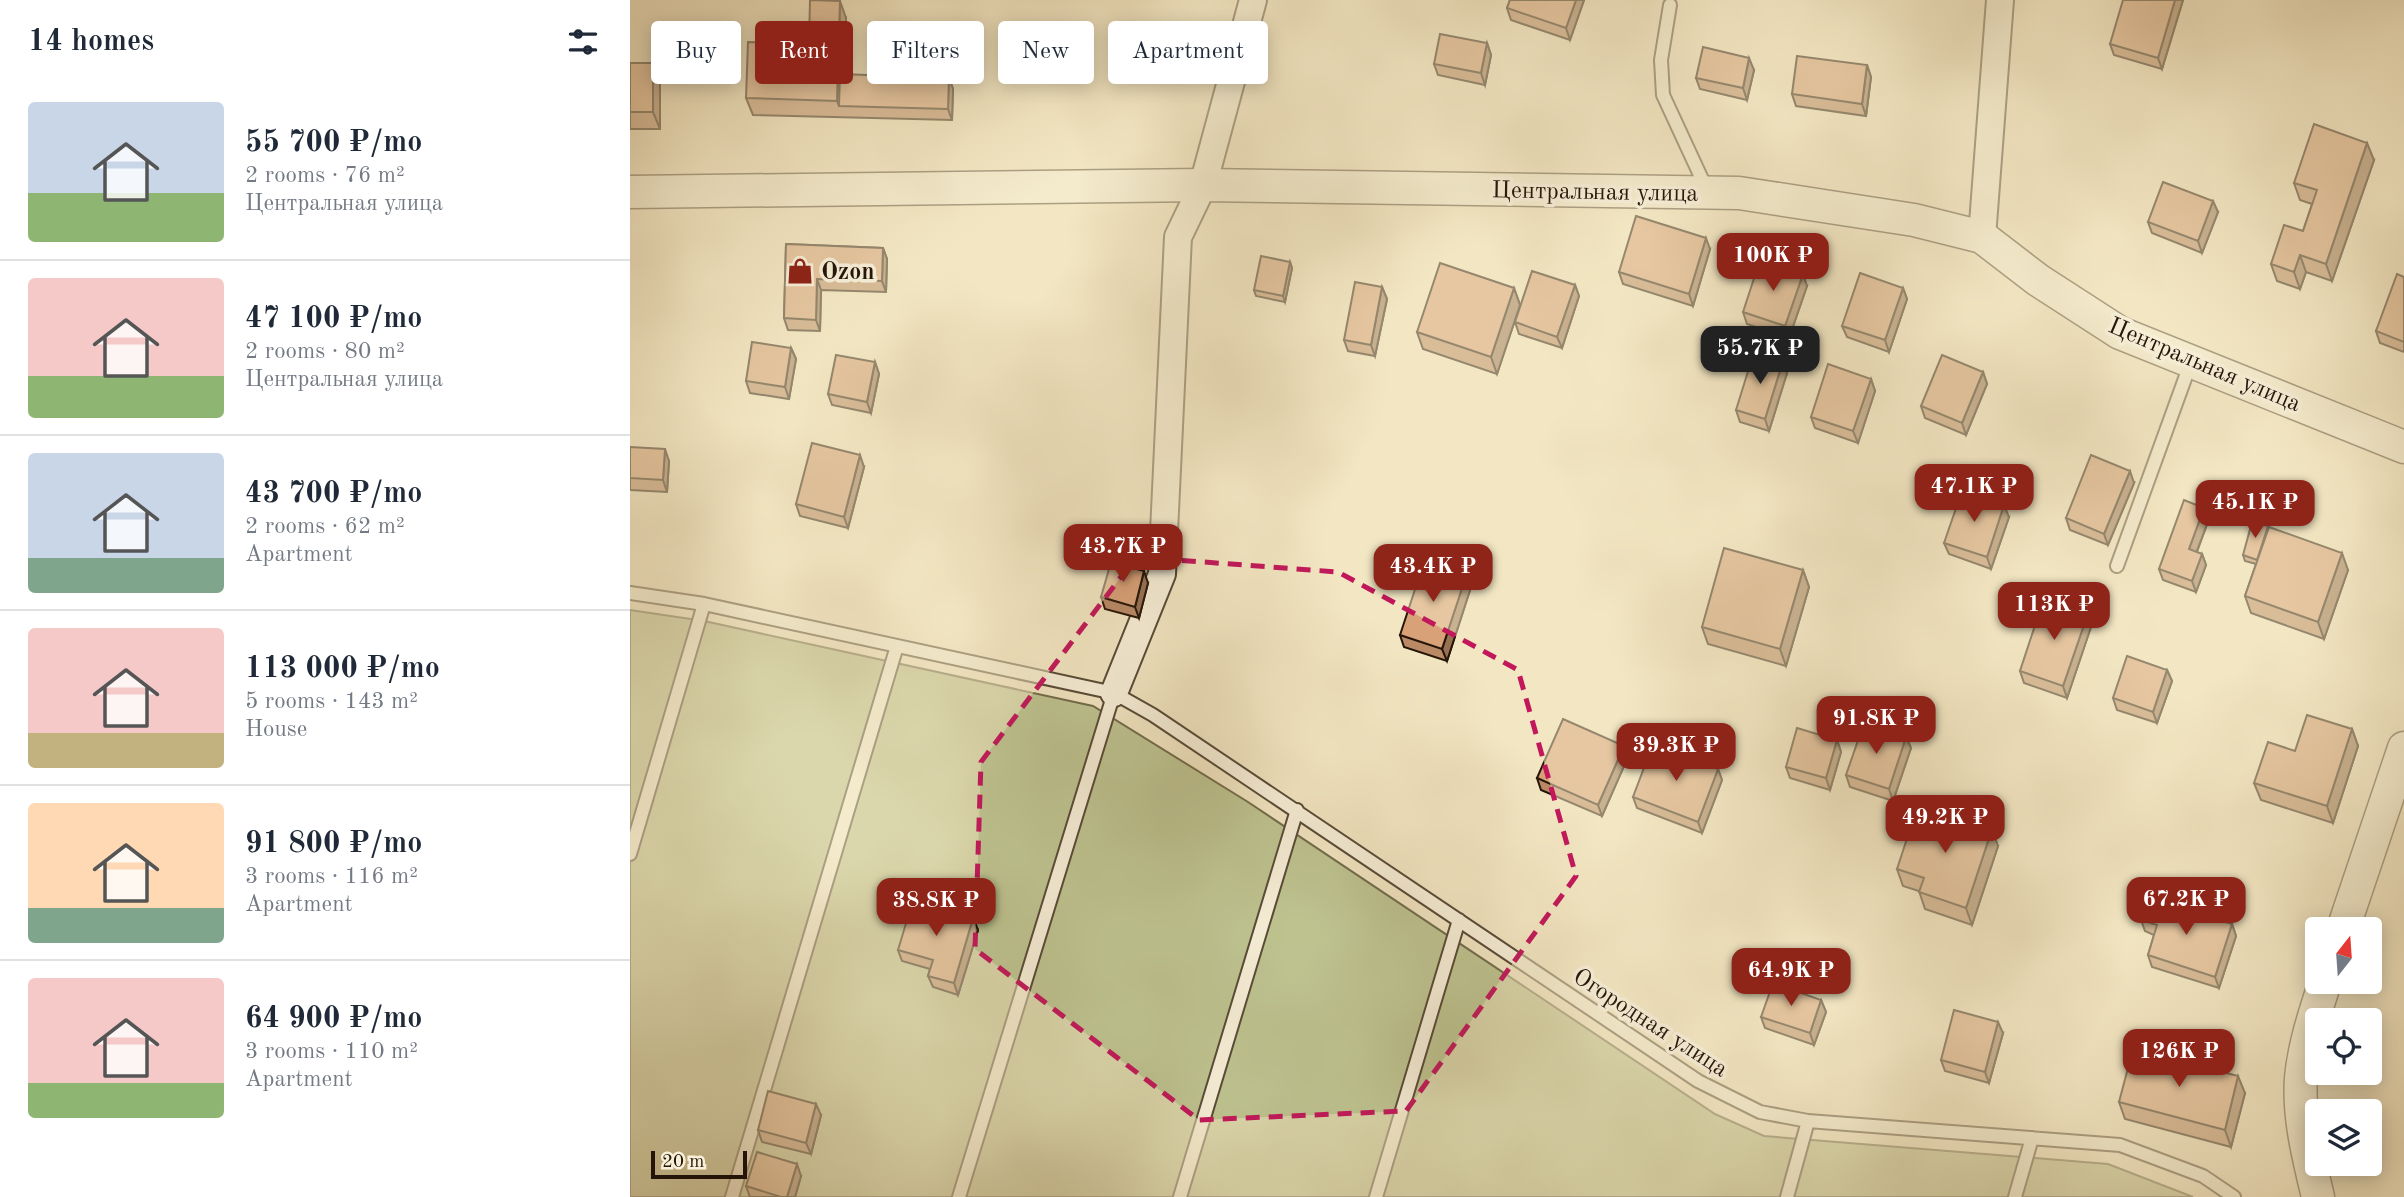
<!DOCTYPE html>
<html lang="en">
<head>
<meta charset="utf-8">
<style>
	body { margin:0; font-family:"Old Standard TT",serif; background:#f6f6f7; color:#1f2937; height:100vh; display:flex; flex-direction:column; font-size:26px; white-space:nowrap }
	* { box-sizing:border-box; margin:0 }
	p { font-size:23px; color:#747a83 }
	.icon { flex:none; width:38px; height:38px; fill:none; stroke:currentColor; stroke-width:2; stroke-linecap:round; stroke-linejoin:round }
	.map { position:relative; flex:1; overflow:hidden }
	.sheet { display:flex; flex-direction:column; background:#fff; width:630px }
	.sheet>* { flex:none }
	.top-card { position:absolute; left:21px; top:21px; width:665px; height:63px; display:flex; gap:14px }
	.needle { width:46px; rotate:17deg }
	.fabs { position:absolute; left:1675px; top:917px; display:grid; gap:14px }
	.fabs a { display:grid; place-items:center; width:77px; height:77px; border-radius:7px; background:#fff; box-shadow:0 4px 18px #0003; font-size:35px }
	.scale { position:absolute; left:21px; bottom:18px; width:96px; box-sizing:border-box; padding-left:7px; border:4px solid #251508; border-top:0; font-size:19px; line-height:24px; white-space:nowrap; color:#251508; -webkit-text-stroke:5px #f7efd8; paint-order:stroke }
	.price { position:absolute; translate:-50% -60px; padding:0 16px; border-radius:14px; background:#8f2418; color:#fff; font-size:23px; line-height:46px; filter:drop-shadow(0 2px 4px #0008) }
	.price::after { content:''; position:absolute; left:50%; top:42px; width:21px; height:16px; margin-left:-10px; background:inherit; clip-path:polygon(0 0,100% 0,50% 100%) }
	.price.on { background:#222; color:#fff }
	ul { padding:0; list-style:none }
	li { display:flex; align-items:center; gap:21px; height:175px; padding:0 28px }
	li+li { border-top:2px solid #e0e1e3 }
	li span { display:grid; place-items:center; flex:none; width:196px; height:140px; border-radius:7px; color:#555 }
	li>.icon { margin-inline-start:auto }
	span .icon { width:84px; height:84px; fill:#fffc; stroke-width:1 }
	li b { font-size:30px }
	h2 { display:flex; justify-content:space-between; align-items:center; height:84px; padding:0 28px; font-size:30px }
	.pill { padding:0 24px; border-radius:7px; background:#fff; box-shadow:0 4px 18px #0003; font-size:24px; line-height:63px }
	.pill.on { background:#8f2418; color:#fff }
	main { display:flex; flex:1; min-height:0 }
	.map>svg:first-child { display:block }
</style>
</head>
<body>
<main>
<section class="sheet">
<h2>14 homes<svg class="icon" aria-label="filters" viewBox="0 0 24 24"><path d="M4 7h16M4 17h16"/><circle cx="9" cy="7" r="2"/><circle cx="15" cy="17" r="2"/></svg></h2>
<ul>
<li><span style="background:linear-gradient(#c9d6e8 65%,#8fb573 0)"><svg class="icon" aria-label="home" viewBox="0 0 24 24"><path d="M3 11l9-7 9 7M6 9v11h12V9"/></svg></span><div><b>55 700 ₽/mo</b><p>2 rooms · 76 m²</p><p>Центральная улица</p></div></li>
<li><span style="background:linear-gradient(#f6c9c9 70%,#8fb573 0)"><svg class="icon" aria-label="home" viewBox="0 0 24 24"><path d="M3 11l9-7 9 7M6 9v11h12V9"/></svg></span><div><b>47 100 ₽/mo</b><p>2 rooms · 80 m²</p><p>Центральная улица</p></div></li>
<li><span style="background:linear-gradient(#c9d6e8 75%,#7fa58c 0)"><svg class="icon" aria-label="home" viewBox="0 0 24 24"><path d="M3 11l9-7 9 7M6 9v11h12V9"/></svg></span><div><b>43 700 ₽/mo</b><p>2 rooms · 62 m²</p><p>Apartment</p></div></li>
<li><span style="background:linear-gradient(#f6c9c9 75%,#c2b280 0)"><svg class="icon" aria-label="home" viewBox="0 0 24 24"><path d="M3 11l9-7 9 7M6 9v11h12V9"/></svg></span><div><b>113 000 ₽/mo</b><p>5 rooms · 143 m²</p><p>House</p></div></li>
<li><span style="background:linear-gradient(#ffd9b3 75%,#7fa58c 0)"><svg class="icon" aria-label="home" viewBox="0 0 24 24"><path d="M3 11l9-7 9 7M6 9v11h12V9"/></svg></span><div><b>91 800 ₽/mo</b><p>3 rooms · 116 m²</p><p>Apartment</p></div></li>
<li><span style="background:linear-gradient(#f6c9c9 75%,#8fb573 0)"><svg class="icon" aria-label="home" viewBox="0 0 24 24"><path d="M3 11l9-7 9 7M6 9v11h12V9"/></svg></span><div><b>64 900 ₽/mo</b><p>3 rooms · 110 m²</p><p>Apartment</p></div></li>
</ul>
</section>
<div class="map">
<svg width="1774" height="1197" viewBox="0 0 1774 1197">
	<rect width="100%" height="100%" fill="#f3e7c3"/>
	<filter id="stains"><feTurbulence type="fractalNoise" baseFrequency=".00286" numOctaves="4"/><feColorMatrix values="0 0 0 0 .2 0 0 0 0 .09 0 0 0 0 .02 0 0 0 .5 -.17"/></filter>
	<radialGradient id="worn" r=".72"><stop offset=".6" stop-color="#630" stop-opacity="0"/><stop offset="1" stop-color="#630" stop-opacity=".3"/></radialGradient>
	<path fill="#bec491" stroke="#726c4c" stroke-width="2" d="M0 610 74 621 463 706 618 802 1085 1114 1134 1136 1478 1164 1563 1197H0Z"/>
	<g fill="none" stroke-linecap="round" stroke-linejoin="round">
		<g stroke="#584a37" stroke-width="16">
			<path id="service" d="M1040 5 1031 60 1033 95 1077 190
				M1487 566 1561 362
				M0 593 74 604 484 693 523 715 1068 1081 1130 1112 1178 1121 1490 1145 1573 1176 1604 1197
				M0 854 74 604
				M102 1197 267 646
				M329 1197 484 693
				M550 1197 667 810
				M746 1197 829 920
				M1157 1197 1178 1121
				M1385 1197 1402 1138"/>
		</g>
		<g stroke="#584a37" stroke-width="30">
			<path id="minor" d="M1352 237 1370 0
				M484 693 532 574 548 237 573 185 623 0"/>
		</g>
		<g stroke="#584a37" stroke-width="35">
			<path id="tertiary" d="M0 192 573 185 1109 193 1284 220 1352 237 1408 280 1490 333 1774 447
				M1713 929 1774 748
				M1688 1197C1679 1159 1668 1117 1671 1078 1674 1045 1685 1013 1695 982"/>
		</g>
		<use href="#service" stroke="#f7efd8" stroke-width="12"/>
		<use href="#minor" stroke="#f7efd8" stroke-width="26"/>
		<use href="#tertiary" stroke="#f7efd8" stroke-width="32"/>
	</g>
	<path fill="#ba8a67" stroke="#251508" stroke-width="2" d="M880 0H954L940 40 881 20 877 8Z
		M1553 0 1532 69 1484 55 1480 44Z
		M216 18 214 75 319 78 323 89 322 120 123 115 116 98 179 44Z
		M857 43 861 55 855 85 808 75 804 64Z
		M0 63 30 80V129H0Z
		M1237 65 1241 77 1236 116 1166 106 1162 94Z
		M1124 70 1117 100 1070 89 1066 78Z
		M1744 160 1702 281 1676 272 1670 289 1647 281 1641 264 1673 231 1682 204 1670 200 1664 183Z
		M1588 212 1572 253 1522 233 1518 222Z
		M156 244 253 248 257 259 256 292 191 290 190 331 158 330 154 318Z
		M1080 249 1063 306 993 284 989 272Z
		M660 262 662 268 655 302 626 296 624 290Z
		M1774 277V352L1750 343 1746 331Z
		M945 285 949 296 932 348 889 334 885 322Z
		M1177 286 1159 338 1117 324 1113 312Z
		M752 287 757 299 745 356 718 351 714 340Z
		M884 288 890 305 867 374 793 349 787 332Z
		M1273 288 1277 299 1259 352 1217 337 1212 326Z
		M161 348 166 359 159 399 120 393 116 381Z
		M1153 361 1157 373 1139 431 1110 422 1106 410Z
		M245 362 249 374 241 413 202 405 198 394Z
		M1353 372 1357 384 1336 435 1295 418 1291 406Z
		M1241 379 1245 391 1228 443 1185 428 1181 417Z
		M0 447 39 461 37 492 0 490Z
		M234 467 218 528 170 516 166 504Z
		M1504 483 1478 545 1440 530 1436 518Z
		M1379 517 1361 569 1319 554 1314 543Z
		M1579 519 1567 552 1572 554 1576 565 1566 592 1533 580 1529 569Z
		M1638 526 1639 528 1718 570 1694 639 1621 613 1615 596 1626 564 1615 561 1613 555Z
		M1173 570 1179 587 1156 666 1078 644 1072 627Z
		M837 573 842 584 817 661 774 647 770 635Z
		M518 583 509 618 475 609 471 597Z
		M1462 624 1437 698 1394 683 1390 671Z
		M1537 670 1542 681 1527 723 1487 710 1483 698Z
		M1722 729 1728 746 1703 823 1631 800 1624 783 1665 751Z
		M1276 737 1281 748 1263 801 1220 787 1216 775Z
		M1207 740 1211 752 1200 790 1160 778 1156 767Z
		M994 746 998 757 972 816 911 790 907 778Z
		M1088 769 1092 780 1072 833 1007 808 1003 797Z
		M1368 846 1342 925 1295 909 1289 891 1273 886 1267 869Z
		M343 918 348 930 328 995 303 987 298 976 300 969 272 961 268 950Z
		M1511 920 1602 924 1606 936 1589 988 1522 967 1518 955 1524 935 1515 931Z
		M1191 1000 1196 1012 1184 1045 1135 1028 1131 1017Z
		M1373 1033 1359 1083 1315 1071 1311 1060Z
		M1615 1093 1601 1147 1495 1119 1489 1102Z
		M191 1115 181 1154 132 1142 128 1130Z
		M171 1176 165 1197H120L116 1186Z"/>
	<path fill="#977154" stroke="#251508" stroke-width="2" d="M946 0H954L940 40 936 28Z
		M1545 0H1553L1532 69 1528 58Z
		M210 1 216 18 214 106H209L207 101Z
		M857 43 861 55 855 85 851 73Z
		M1119 58 1124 70 1117 100 1113 88Z
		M23 63 30 80V129L23 112Z
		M1237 65 1241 77 1236 116 1232 104Z
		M319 78 323 89 322 120 318 109Z
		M1737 143 1744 160 1702 281 1696 264Z
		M1583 201 1588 212 1572 253 1568 241Z
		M1076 238 1080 249 1063 306 1059 294Z
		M253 248 257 259 256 292 252 281Z
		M1670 255 1676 272 1670 289 1664 272Z
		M660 262 662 268 655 302 653 296Z
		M1173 274 1177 286 1159 338 1155 326Z
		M187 279 191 290 190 331 186 320Z
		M945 285 949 296 932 348 927 337Z
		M752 287 757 299 745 356 741 345Z
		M884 288 890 305 867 374 861 357Z
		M1273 288 1277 299 1259 352 1255 340Z
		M161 348 166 359 159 399 155 387Z
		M1153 361 1157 373 1139 431 1135 419Z
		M245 362 249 374 241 413 237 402Z
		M1353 372 1357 384 1336 435 1332 423Z
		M1241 379 1245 391 1228 443 1223 431Z
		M35 449 39 461 37 492 33 480Z
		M230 455 234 467 218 528 214 517Z
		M1500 471 1504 483 1478 545 1474 534Z
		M1374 505 1379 517 1361 569 1357 557Z
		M1574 508 1579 519 1563 561 1559 549Z
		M1712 553 1718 570 1694 639 1688 622Z
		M1572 554 1576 565 1566 592 1562 581Z
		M1173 570 1179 587 1156 666 1150 649Z
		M514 571 518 583 509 618 505 607Z
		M837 573 842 584 817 661 812 649Z
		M1458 613 1462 624 1437 698 1433 686Z
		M1537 670 1542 681 1527 723 1523 712Z
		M1722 729 1728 746 1703 823 1697 806Z
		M1276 737 1281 748 1263 801 1259 789Z
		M1207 740 1211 752 1200 790 1196 778Z
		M994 746 998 757 972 816 968 805Z
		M1088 769 1092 780 1072 833 1068 822Z
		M1362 829 1368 846 1342 925 1336 908Z
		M343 918 348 930 328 995 324 983Z
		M1602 924 1606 936 1589 988 1585 977Z
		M1191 1000 1196 1012 1184 1045 1180 1033Z
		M1368 1022 1373 1033 1359 1083 1355 1072Z
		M1608 1076 1615 1093 1601 1147 1595 1130Z
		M186 1104 191 1115 181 1154 176 1143Z
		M167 1164 171 1176 165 1197H157Z"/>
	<path fill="#d8a178" stroke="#251508" stroke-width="2" d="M180 0 210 1 207 101 116 98 118 42 179 44Z
		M880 0H946L936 28 877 8Z
		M1493 0H1545L1528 58 1480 44Z
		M810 34 857 43 851 73 804 64Z
		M1073 47 1119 58 1113 88 1066 78Z
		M1167 56 1237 65 1232 104 1162 94Z
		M0 63H23V112H0Z
		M210 74 319 78 318 109 209 106Z
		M1684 124 1737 143 1696 264 1670 255 1664 272 1641 264 1654 225 1673 231 1687 190 1664 183Z
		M1533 182 1583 201 1568 241 1518 222Z
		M1006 216 1076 238 1059 294 989 272Z
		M156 244 253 248 252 281 187 279 186 320 154 318Z
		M631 256 660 262 653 296 624 290Z
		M1130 260 1173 274 1155 326 1113 312Z
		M810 263 884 288 861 357 787 332Z
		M902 271 945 285 927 337 885 322Z
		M1230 273 1273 288 1255 340 1212 326Z
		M1767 274 1774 277V342L1746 331Z
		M725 282 752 287 741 345 714 340Z
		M122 342 161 348 155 387 116 381Z
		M1124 352 1153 361 1135 419 1106 410Z
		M206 355 245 362 237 402 198 394Z
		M1312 355 1353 372 1332 423 1291 406Z
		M1198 364 1241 379 1223 431 1181 417Z
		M182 443 230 455 214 517 166 504Z
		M0 447 35 449 33 480 0 478Z
		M1461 455 1500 471 1474 534 1436 518Z
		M1332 491 1374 505 1357 557 1314 543Z
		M1554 500 1574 508 1559 549 1572 554 1562 581 1529 569Z
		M1622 522 1638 526 1627 560 1613 555Z
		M1639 527 1712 553 1688 622 1615 596Z
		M1094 548 1173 570 1150 649 1072 627Z
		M795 559 837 573 812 649 770 635Z
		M481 562 514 571 505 607 471 597Z
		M1414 598 1458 613 1433 686 1390 671Z
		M1497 656 1537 670 1523 712 1483 698Z
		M1677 715 1722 729 1697 806 1624 783 1638 742 1665 751Z
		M933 719 994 746 968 805 907 778Z
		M1234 723 1276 737 1259 789 1216 775Z
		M1167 728 1207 740 1196 778 1156 767Z
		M1023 744 1088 769 1068 822 1003 797Z
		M1288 805 1362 829 1336 908 1289 892 1294 878 1267 869Z
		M1519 897 1602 924 1585 977 1518 955 1527 925 1511 920Z
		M283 900 343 918 324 983 298 976 303 960 268 950Z
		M1143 983 1191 1000 1180 1033 1131 1017Z
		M1324 1010 1368 1022 1355 1072 1311 1060Z
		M1503 1049 1608 1076 1595 1130 1489 1102Z
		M138 1091 186 1104 176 1143 128 1130Z
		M127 1152 167 1164 157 1197H151L116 1186Z"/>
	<path d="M0 0H1774V1197H0ZM506 557 708 572 888 670 946 876 776 1111 569 1120 345 949 351 762Z" fill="#f3e7c3" fill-opacity=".55" fill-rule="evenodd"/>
	<path fill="none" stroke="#c2185b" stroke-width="5" stroke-dasharray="14 9" stroke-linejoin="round" d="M506 557 708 572 888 670 946 876 776 1111 569 1120 345 949 351 762Z"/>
	<defs>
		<g id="shop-bare" transform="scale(2.1)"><path d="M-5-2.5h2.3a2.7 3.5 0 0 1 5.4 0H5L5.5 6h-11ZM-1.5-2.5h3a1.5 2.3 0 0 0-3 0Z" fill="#8f2418" stroke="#f7efd8" stroke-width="2.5" paint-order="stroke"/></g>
	</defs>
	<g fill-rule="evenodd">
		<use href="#shop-bare" x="170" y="271"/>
	</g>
	<g text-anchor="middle" stroke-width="7" stroke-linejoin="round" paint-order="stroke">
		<g font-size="24" fill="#251508" stroke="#f7efd8">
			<text transform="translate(965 191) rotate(1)" y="8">Центральная улица</text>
			<text transform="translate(1575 364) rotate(23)" y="8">Центральная улица</text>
			<text transform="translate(1021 1022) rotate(33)" y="8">Огородная улица</text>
		</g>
		<g font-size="24" font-weight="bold" fill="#251508" stroke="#f7efd8" text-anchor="start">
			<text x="191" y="279">Ozon</text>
		</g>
	</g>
	<rect width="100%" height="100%" filter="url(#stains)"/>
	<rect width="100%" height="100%" fill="url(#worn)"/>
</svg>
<div class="fabs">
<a><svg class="needle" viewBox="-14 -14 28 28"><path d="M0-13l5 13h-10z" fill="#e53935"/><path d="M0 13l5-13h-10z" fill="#747a83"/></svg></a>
<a><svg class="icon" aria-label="locate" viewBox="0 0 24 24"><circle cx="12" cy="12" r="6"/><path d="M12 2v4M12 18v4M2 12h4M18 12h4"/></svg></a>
<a><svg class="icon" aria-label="layers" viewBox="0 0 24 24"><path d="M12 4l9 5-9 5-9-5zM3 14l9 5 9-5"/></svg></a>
</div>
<div class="scale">20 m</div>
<b class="price" style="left:1143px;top:293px">100K ₽</b>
<b class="price on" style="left:1130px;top:386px">55.7K ₽</b>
<b class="price" style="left:1344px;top:524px">47.1K ₽</b>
<b class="price" style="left:1625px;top:540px">45.1K ₽</b>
<b class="price" style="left:493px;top:584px">43.7K ₽</b>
<b class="price" style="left:803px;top:604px">43.4K ₽</b>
<b class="price" style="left:1424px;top:642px">113K ₽</b>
<b class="price" style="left:1246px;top:756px">91.8K ₽</b>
<b class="price" style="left:1046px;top:783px">39.3K ₽</b>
<b class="price" style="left:1315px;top:855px">49.2K ₽</b>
<b class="price" style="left:1556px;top:937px">67.2K ₽</b>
<b class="price" style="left:306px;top:938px">38.8K ₽</b>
<b class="price" style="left:1161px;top:1008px">64.9K ₽</b>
<b class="price" style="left:1549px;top:1089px">126K ₽</b>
<div class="top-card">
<a class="pill">Buy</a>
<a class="pill on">Rent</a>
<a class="pill">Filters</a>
<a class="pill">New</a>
<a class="pill">Apartment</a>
</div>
</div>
</main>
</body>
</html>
